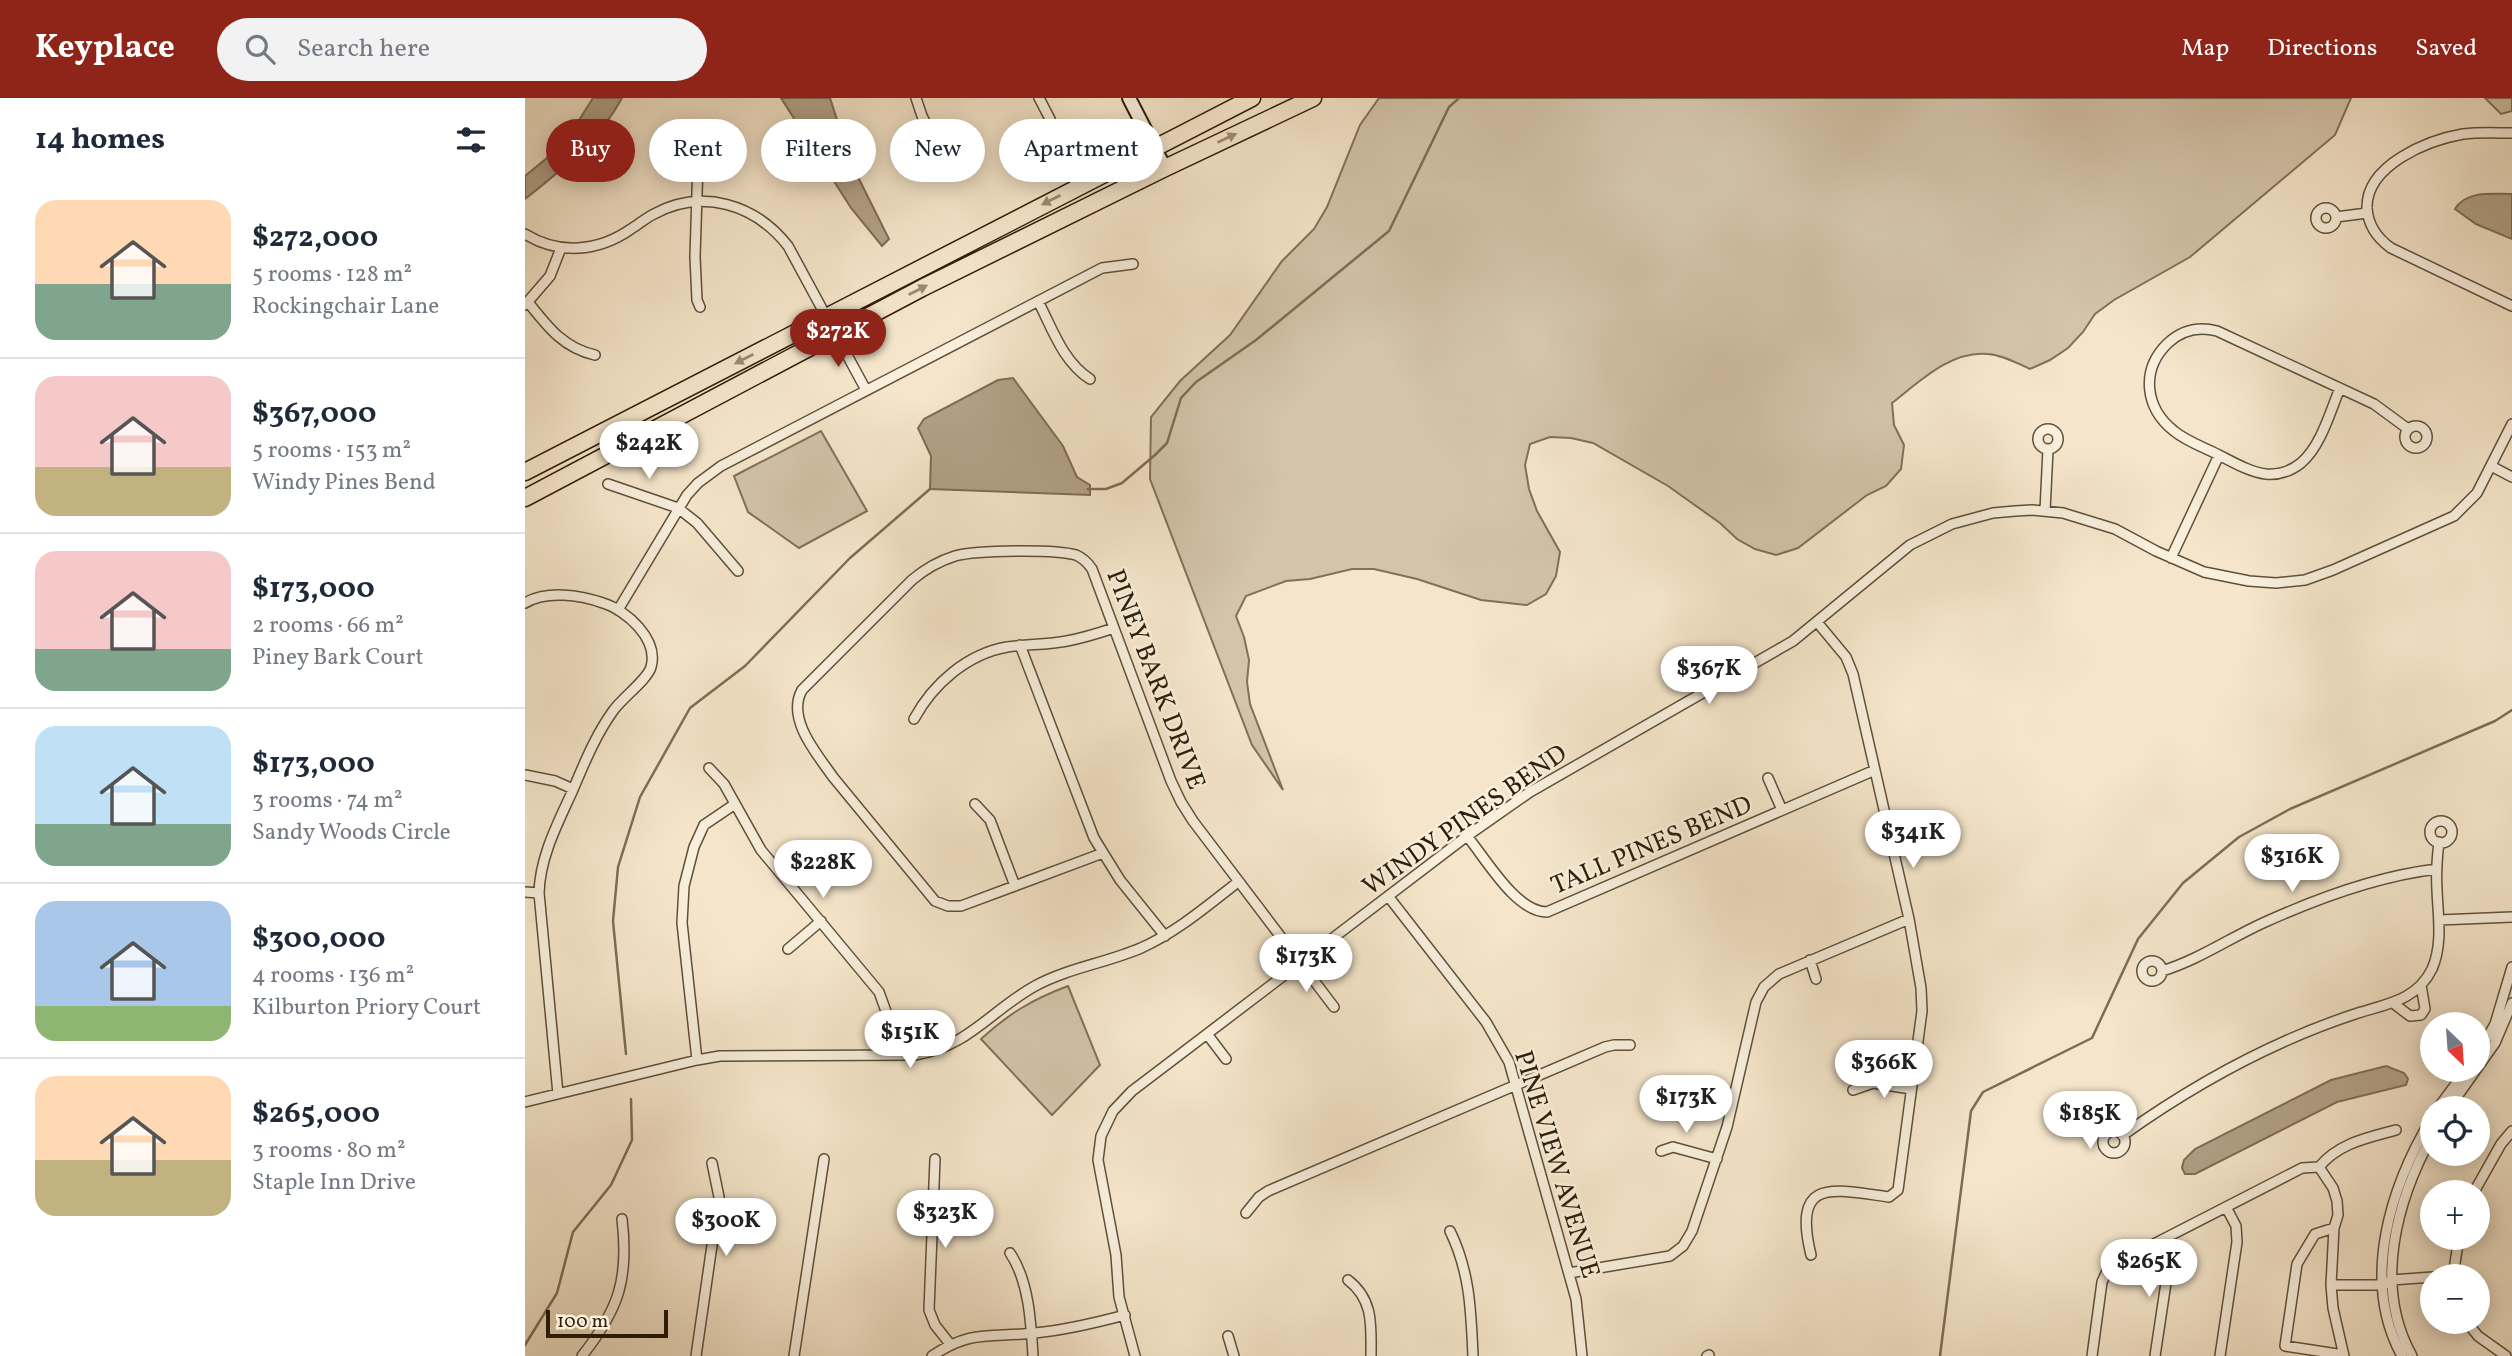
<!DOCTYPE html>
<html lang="en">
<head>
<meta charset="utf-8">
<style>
	body { margin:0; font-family:Vollkorn,serif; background:#f2f2f3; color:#1f2937; height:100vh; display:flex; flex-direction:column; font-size:26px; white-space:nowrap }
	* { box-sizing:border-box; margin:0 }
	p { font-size:23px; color:#747a83 }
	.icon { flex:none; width:38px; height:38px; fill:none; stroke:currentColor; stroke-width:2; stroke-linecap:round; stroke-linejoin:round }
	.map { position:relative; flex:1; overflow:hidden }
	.drawer { display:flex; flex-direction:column; background:#fff; width:525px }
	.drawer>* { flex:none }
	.guide { position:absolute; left:21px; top:21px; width:665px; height:63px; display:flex; gap:14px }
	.needle { width:46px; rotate:155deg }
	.fabs { position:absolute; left:1895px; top:914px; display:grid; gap:14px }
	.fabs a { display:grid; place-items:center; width:70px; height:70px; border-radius:50%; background:#fff; box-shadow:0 4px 18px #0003; font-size:35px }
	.scale { position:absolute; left:21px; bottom:18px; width:122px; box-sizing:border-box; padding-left:7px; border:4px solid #2f1e07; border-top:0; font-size:19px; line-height:24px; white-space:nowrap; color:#2f1e07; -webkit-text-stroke:5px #f8efdd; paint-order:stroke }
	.price { position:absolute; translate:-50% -60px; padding:0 16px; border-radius:24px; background:#fff; color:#222; font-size:23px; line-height:46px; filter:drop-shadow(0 2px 4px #0008) }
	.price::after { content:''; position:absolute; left:50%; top:42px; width:21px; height:16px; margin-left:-10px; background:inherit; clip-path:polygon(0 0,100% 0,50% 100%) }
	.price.current { background:#8f2418; color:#fff }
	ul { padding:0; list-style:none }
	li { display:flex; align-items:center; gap:21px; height:175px; padding:0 35px }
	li+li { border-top:2px solid #e0e1e3 }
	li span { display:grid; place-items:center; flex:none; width:196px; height:140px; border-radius:21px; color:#555 }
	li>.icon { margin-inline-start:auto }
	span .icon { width:84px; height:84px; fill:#fffc; stroke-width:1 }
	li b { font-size:30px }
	h2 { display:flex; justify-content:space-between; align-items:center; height:84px; padding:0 35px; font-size:30px }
	.pill { padding:0 24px; border-radius:32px; background:#fff; box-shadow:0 4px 18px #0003; font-size:24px; line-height:63px }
	.pill.current { background:#8f2418; color:#fff }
	header { display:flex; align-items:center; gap:42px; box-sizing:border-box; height:98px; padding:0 35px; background:#8f2418; color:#fff }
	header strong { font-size:33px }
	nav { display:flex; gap:38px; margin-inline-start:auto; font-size:24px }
	.search { width:490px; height:63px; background:#f2f2f3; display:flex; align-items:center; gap:18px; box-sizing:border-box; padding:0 24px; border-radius:38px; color:#747a83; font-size:26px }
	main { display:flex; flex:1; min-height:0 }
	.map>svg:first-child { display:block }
</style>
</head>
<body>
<header>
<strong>Keyplace</strong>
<div class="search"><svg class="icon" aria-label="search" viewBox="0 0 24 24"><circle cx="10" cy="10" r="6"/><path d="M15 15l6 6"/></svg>Search here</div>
<nav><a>Map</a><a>Directions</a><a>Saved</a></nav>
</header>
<main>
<section class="drawer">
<h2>14 homes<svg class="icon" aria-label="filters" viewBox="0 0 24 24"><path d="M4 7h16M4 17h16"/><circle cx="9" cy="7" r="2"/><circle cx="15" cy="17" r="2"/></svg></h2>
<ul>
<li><span style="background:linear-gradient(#ffd9b3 60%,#7fa58c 0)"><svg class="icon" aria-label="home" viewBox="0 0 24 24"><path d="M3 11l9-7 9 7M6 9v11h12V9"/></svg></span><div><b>$272,000</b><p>5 rooms · 128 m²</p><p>Rockingchair Lane</p></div></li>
<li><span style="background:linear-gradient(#f6c9c9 65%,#c2b280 0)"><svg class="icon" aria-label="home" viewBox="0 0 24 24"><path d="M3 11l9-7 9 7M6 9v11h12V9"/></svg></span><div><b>$367,000</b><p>5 rooms · 153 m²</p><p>Windy Pines Bend</p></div></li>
<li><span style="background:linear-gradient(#f6c9c9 70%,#7fa58c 0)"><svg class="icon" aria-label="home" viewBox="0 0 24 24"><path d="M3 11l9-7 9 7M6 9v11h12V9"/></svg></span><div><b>$173,000</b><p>2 rooms · 66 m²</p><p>Piney Bark Court</p></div></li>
<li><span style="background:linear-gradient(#bfe0f5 70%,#7fa58c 0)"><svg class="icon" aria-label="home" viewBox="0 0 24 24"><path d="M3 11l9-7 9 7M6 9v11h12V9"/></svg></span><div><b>$173,000</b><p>3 rooms · 74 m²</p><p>Sandy Woods Circle</p></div></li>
<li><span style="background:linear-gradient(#a9c7e8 75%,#8fb573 0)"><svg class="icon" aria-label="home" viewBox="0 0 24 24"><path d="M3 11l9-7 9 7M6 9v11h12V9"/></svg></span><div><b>$300,000</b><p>4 rooms · 136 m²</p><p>Kilburton Priory Court</p></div></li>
<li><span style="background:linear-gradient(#ffd9b3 60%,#c2b280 0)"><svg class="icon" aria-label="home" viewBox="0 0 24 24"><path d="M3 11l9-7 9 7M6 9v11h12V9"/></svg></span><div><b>$265,000</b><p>3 rooms · 80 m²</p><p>Staple Inn Drive</p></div></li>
</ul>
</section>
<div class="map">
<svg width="1987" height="1258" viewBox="0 0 1987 1258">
	<rect width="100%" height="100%" fill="#f5e6cb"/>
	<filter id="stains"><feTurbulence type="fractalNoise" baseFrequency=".00286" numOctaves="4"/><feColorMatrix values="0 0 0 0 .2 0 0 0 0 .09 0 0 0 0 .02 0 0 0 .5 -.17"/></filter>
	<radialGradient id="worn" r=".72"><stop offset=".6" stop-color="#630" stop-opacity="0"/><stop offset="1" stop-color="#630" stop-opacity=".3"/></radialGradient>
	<path fill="#d3c4aa" stroke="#817158" stroke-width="2" d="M854 0H1826L1810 37 1665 159 1589 202 1570 216 1558 234 1543 250 1525 262 1505 271C1492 265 1477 257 1463 256 1426 252 1394 284 1367 305L1369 327 1379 347 1376 371 1361 388 1342 397 1273 450 1251 457 1230 451 1212 441 1195 425 1143 388 1068 345 1046 340 1025 339 1005 346 1000 367 1004 391 1012 413 1035 454 1031 478 1021 496 1002 507 956 502 892 481 849 471H827L785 481 761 483 721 498 711 518 719 539 724 562 722 584 725 606 758 692 727 647 625 381 626 319 655 283 705 237 757 163 789 131 802 109 835 27Z
		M1960 0H1987V13L1976 16Z
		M296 333 342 413 274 450 223 414 209 378Z
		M543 888 575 967 527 1017 456 941C483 916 508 901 543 888Z"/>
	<path fill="#b2a288" stroke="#7e6d54" stroke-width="2" d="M68 0H97C75 41 37 72 0 101V78L39 46Z
		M256 0H305L326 65 364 141 357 148 326 110Z
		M1987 96V141L1951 126 1930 111C1941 92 1968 96 1987 96Z
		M488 280 538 348 552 379 565 387V397L405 391 406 358 393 330 399 321 473 282Z
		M1861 968 1879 975 1883 981 1881 987 1812 1004 1670 1076H1660L1657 1070 1659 1062 1670 1051 1806 982Z"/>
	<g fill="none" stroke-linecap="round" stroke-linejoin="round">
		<path stroke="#7e6d54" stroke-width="2.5" d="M563 391H581L597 385 630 357 642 345 656 300 671 284 731 242 864 133 924 9 934 0
			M101 956 88 823 93 769 115 699 165 610 220 568 325 460 405 391
			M0 1247 32 1195 48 1134 86 1087 107 1042 106 1001
			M1415 1258 1446 1013 1458 994 1567 940 1613 841 1658 785 1714 739 1765 711 1970 623 1987 612"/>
		<g stroke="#605038" stroke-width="12">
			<path id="street" d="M391 0 397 18 425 74
				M514 0 525 21
				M174 32 170 159 172 202 175 209
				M1987 35C1971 35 1954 34 1938 36 1903 42 1841 67 1842 110 1843 127 1852 140 1866 150L1987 208
				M1791 120a10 10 0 1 1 20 0a10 10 0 1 1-20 0Z
				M1811 119 1842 115
				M0 136C34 157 73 154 106 131 114 126 121 120 129 116 177 90 230 106 263 148L341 292
				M513 203C527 230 538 264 565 281
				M3 204C22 228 38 250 70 257
				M0 207 25 178 36 150
				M1815 290C1805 314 1796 348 1776 365 1766 373 1753 377 1741 376 1724 374 1706 363 1692 356 1678 349 1661 343 1649 333 1620 310 1615 272 1643 245 1657 232 1673 228 1692 233L1849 306 1883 331
				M1880 339a11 11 0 1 1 22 0a11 11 0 1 1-22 0Z
				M1513 341a10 10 0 1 1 20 0a10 10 0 1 1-20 0Z
				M1966 368 1987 379
				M83 386 153 410 172 425 213 473
				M1520 413 1523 351
				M1646 460 1694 357
				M0 505C22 492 55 497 78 505 101 512 134 541 126 569 123 581 97 600 88 613 70 638 59 666 47 694 32 727 15 759 14 795L33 996
				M93 512 162 397 173 385 196 368 577 170 608 166
				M495 547 569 740 595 782 640 838
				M389 621C408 586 442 556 482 549 502 546 522 547 542 543 558 540 574 535 589 530
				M184 670 199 686 236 752 354 894 362 916 364 957
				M0 677 30 683 48 691
				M1243 680 1257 712
				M450 706 465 722 490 788
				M1905 734a11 11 0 1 1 22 0a11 11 0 1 1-22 0Z
				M942 738C961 761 991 814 1022 814L1350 672
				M578 755 436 808H423L410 803 308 679C292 656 261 621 277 592L387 482C400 471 414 463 430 458 452 452 530 451 551 457 558 460 563 465 567 471L646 683 656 704 668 723 809 909
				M0 794 14 795
				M863 798 961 924 984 964 1051 1201 1057 1258
				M1914 822 1987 819
				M263 851 296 823
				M1285 862 1291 881
				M1617 873a10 10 0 1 1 20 0a10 10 0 1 1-20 0Z
				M1637 873C1673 862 1705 840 1738 825 1793 800 1852 778 1912 771
				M1868 905 1885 918 1896 917 1900 911 1896 887
				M682 936 701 961
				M1953 956 1970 926 1987 869
				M172 962 157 825 159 788 169 749 179 727 210 706
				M1328 992 1348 985 1386 991
				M0 1004 172 962 195 958 390 957C443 949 465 913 510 888 543 870 581 865 616 850 652 834 682 808 713 784
				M1913 1010 1942 971
				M1924 1010 1970 945 1987 905
				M1578 1044a11 11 0 1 1 22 0a11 11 0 1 1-22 0Z
				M1598 1037C1671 985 1747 943 1833 915 1862 906 1892 902 1907 871 1918 846 1913 818 1912 792 1911 776 1912 760 1914 744
				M1136 1053 1148 1049 1192 1061
				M410 1061 404 1212 410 1227 425 1246
				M1794 1069 1808 1090 1812 1103 1813 1117 1809 1130 1806 1187 1808 1210 1819 1258
				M1794 1069C1814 1045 1842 1040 1871 1032
				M1949 1094 1976 1046 1987 1033
				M721 1115 734 1099 743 1093 1080 949 1089 947H1105
				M1809 1130 1790 1136 1772 1166 1760 1248 1819 1257
				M925 1133C945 1174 946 1213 948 1258
				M485 1155C504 1183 506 1225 508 1258
				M1286 1157C1267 1079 1307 1091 1364 1099L1373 1092 1397 913 1396 890 1384 821 1328 576 1321 559 1292 524
				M1044 1175 1145 1158 1158 1148 1167 1133 1202 1029 1231 904 1239 889 1254 876 1384 821
				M1928 1178 1934 1139
				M823 1182C849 1202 846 1228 846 1258
				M1806 1187H1857L1867 1182 1908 1179
				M1941 1223 1953 1238 1981 1258
				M703 1238 709 1258
				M57 1258C94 1211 104 1181 97 1121
				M171 1258 194 1099 187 1065
				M269 1258 299 1061
				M407 1258C447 1231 466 1240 510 1235 541 1232 570 1225 600 1217
				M610 1258 594 1199 591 1157 573 1062 576 1038 588 1013 607 993 682 936 942 738 1005 694 1268 543 1385 447 1427 426 1468 415 1490 413 1507 412 1538 415 1590 431 1631 453 1679 474 1724 483 1751 485 1780 482 1808 472 1929 418 1952 395 1987 326
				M1182 1258 1184 1257
				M1567 1258 1577 1184 1584 1169 1777 1070 1794 1069
				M1630 1258 1644 1165 1638 1142
				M1695 1258 1712 1144 1711 1128 1701 1109
				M1877 1258C1835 1182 1866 1087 1908 1018
				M1887 1258C1848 1188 1871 1103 1908 1036"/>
		</g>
		<g stroke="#2f1e07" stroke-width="16">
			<path id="secondary" d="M604 0 640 70"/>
		</g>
		<g stroke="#2f1e07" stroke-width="19">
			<path id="highway" d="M0 374 727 0
				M0 400 397 190 640 70 788 0"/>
		</g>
		<use href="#street" stroke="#f8efdd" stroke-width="9"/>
		<use href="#secondary" stroke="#f8efdd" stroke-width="12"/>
		<use href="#highway" stroke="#f5e6cb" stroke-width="16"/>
	</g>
	<defs><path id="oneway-solid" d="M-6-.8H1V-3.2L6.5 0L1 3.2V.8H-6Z" transform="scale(1.75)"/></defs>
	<g fill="#9c8c73">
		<use href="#oneway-solid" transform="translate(702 40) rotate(-25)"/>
		<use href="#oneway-solid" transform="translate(526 102) rotate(153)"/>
		<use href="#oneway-solid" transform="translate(393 192) rotate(-27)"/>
		<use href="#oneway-solid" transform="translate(219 261) rotate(153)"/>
	</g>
	<g text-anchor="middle" stroke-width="5" stroke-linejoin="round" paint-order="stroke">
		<g font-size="26" fill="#2f1e07" stroke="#f8efdd">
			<text transform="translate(632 581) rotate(69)" y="9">PINEY BARK DRIVE</text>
			<text transform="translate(939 721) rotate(-35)" y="9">WINDY PINES BEND</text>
			<text transform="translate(1126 746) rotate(-23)" y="9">TALL PINES BEND</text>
			<text transform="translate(1033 1066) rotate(73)" y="9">PINE VIEW AVENUE</text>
		</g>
	</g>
	<rect width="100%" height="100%" filter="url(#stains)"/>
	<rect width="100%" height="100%" fill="url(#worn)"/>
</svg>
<div class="fabs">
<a><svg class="needle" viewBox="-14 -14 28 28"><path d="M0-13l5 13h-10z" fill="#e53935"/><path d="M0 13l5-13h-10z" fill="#747a83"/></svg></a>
<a><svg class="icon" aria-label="locate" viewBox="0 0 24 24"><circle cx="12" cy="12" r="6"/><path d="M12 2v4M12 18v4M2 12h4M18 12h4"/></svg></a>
<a>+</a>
<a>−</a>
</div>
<div class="scale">100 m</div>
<b class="price current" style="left:313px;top:271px">$272K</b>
<b class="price" style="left:124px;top:383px">$242K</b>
<b class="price" style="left:1184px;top:608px">$367K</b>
<b class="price" style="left:1388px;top:772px">$341K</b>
<b class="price" style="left:1767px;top:796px">$316K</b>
<b class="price" style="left:298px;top:802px">$228K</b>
<b class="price" style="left:781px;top:896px">$173K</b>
<b class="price" style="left:385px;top:972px">$151K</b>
<b class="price" style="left:1359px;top:1002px">$366K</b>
<b class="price" style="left:1161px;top:1037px">$173K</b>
<b class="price" style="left:1565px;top:1053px">$185K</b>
<b class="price" style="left:420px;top:1152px">$323K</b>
<b class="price" style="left:201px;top:1160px">$300K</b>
<b class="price" style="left:1624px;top:1201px">$265K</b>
<div class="guide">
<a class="pill current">Buy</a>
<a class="pill">Rent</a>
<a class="pill">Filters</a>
<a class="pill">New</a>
<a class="pill">Apartment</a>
</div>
</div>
</main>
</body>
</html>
